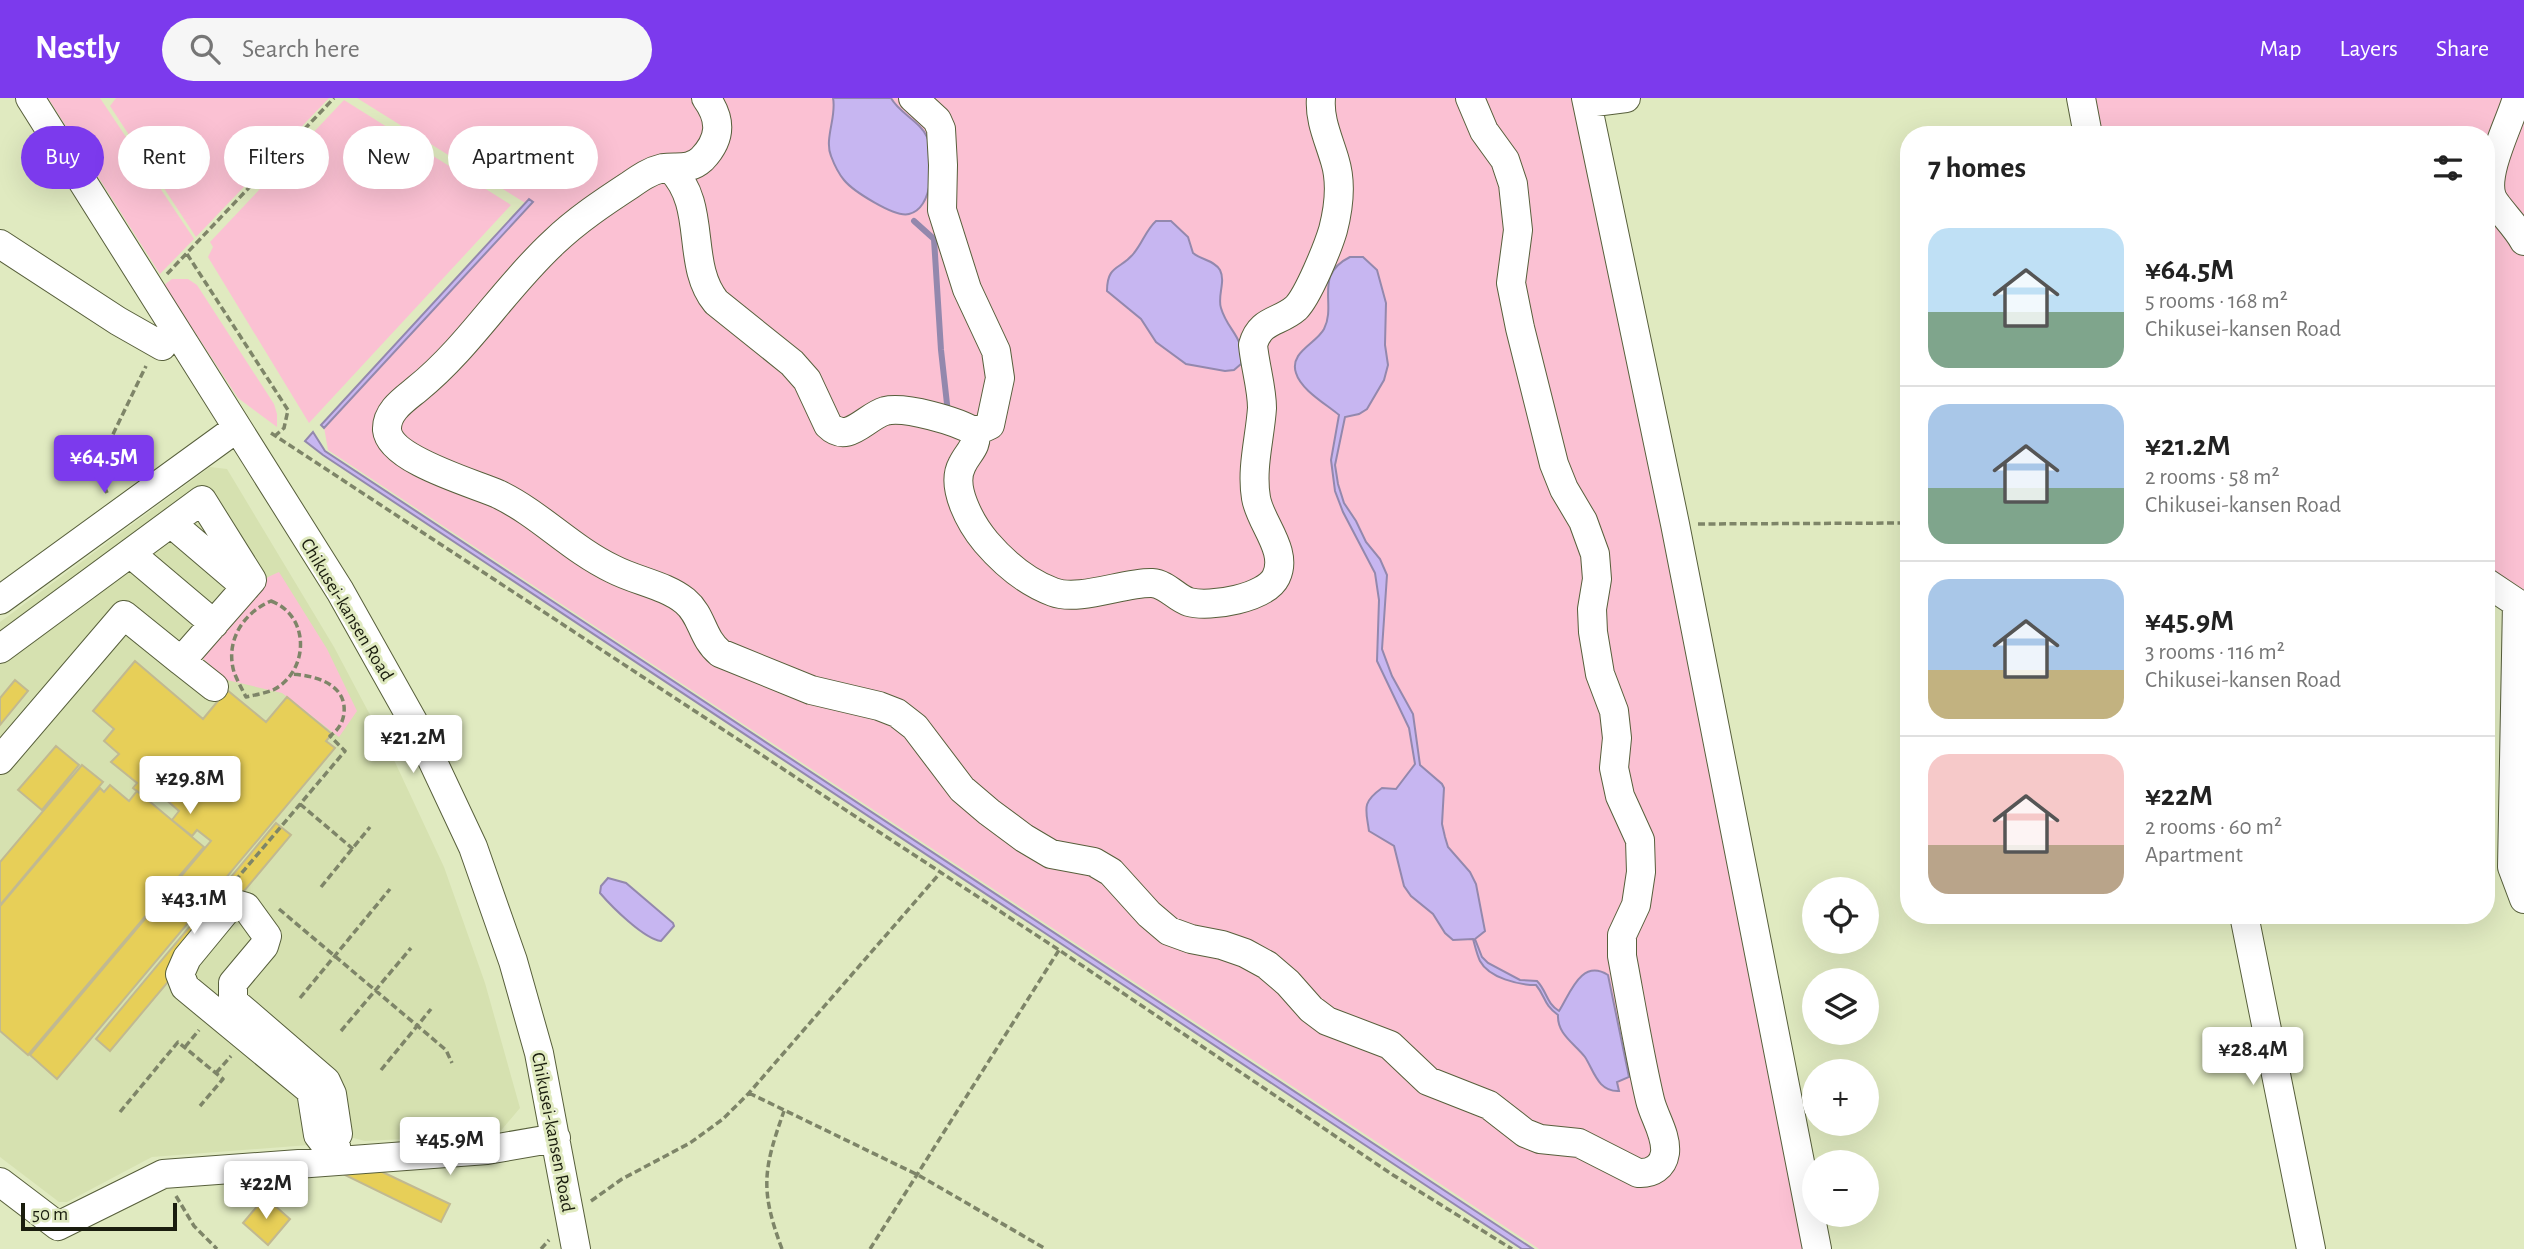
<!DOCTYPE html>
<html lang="en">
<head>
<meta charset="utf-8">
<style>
	body { margin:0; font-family:"Alegreya Sans",sans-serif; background:#f6f6f6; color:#222; height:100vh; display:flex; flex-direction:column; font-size:26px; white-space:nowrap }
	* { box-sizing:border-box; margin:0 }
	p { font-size:23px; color:#767676 }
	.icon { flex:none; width:38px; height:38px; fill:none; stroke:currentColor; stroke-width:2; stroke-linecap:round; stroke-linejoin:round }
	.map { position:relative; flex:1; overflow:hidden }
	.drawer { position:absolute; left:1900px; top:28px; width:595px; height:798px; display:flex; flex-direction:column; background:#fff; border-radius:28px; box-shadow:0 7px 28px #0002 }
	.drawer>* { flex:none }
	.guide { position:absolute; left:21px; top:28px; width:665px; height:63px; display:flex; gap:14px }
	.tools { position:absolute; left:1802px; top:779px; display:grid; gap:14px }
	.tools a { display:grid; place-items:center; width:77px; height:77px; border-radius:50%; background:#fff; box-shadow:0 7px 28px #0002; font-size:35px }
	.scale { position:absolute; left:21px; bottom:18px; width:156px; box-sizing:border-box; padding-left:7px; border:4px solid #1a1d0e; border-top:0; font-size:19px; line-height:24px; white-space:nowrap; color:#1a1d0e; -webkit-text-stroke:5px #e0eac0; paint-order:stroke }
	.price { position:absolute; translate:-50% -60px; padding:0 16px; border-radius:7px; background:#fff; color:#222; font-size:23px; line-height:46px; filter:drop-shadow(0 2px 4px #0008) }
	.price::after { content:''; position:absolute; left:50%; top:42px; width:21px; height:16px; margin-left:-10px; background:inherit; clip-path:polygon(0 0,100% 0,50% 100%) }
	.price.selected { background:#7c3aed; color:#fff }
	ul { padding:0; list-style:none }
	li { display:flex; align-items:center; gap:21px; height:175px; padding:0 28px }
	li+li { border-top:2px solid #e0e0e0 }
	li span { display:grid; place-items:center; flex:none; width:196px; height:140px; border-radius:21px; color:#555 }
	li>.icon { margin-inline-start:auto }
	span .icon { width:84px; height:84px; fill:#fffc; stroke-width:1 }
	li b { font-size:30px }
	h2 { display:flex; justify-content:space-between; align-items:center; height:84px; padding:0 28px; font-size:30px }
	.chip { padding:0 24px; border-radius:32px; background:#fff; box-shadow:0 7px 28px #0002; font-size:24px; line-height:63px }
	.chip.selected { background:#7c3aed; color:#fff }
	header { display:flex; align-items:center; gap:42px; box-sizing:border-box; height:98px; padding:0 35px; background:#7c3aed; color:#fff }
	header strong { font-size:33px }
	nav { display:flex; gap:38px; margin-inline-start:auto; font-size:24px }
	.search { width:490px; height:63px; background:#f6f6f6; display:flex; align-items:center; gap:18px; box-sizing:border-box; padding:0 24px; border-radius:38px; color:#767676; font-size:26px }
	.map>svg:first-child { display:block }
</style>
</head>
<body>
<header>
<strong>Nestly</strong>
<div class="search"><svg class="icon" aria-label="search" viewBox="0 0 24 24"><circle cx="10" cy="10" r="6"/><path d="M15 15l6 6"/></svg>Search here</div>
<nav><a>Map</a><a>Layers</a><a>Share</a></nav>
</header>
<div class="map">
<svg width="2524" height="1151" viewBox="0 0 2524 1151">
	<rect width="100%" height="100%" fill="#e0eac0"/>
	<path fill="#d6e1b0" d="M210 369 227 371 334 549 394 662 444 769 485 885 520 1010 498 1036 365 1043 338 1036 309 1047 152 1059 67 1104H59L0 1059V524Z"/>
	<path fill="#fbc1d3" d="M48 0H100L194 141 160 176Z
		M116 0H329L196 139 110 8Z
		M357 0H1574L1808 1151H1539L328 352 324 329 530 108Z
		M2087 0H2524V492L2487 468V37H2095Z
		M344 2 511 107 309 325 208 159 213 149 210 144Z
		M172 181H188L197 187 274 306 277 316V329L238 300 164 187Z
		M279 474 327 551 357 613 339 639 282 595 227 582 200 558 268 479Z"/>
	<path fill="#c7b6f1" stroke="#9388ad" stroke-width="2" d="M833 0H891C899 15 921 24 927 39 935 58 934 110 909 116 895 120 853 93 844 82 839 76 834 66 831 58 824 41 837 18 833 0Z
		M529 101 533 104 324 330 321 327Z
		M1156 123H1171L1188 139 1193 155C1201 162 1214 162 1220 172 1226 184 1217 198 1221 210 1228 234 1245 238 1241 266L1234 272 1225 273 1186 266 1156 244 1141 221 1107 193C1107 166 1121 172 1134 155 1143 144 1146 132 1156 123Z
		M1350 159H1363L1377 172 1386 205 1385 247 1388 267 1384 282 1367 311 1359 316 1345 319 1335 367 1338 386 1344 405 1356 423 1366 444 1380 461 1387 477 1382 551 1392 578 1413 616 1420 667 1442 686 1444 690 1442 726 1445 739 1448 749 1470 774 1476 786 1485 833 1475 841 1482 859 1488 865 1520 882 1537 883C1547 893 1546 905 1559 913 1570 896 1581 860 1608 877L1629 979 1617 984 1619 993C1598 994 1594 973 1585 959 1574 945 1557 936 1558 917 1543 906 1546 899 1536 887 1519 887 1489 880 1480 863 1477 857 1475 848 1473 841L1453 842 1445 835 1433 816 1411 798 1404 788 1394 748 1369 733C1366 711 1361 705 1382 690L1396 691 1415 666 1409 630 1377 563 1379 502 1375 475 1343 414 1335 393 1331 362 1339 317C1326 306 1301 292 1296 275 1289 254 1316 246 1324 231 1337 206 1313 177 1350 159Z
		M313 334 325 353 1533 1151H1522L323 357 305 343Z
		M608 780 626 785 673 825 674 828 661 843C644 841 612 809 600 795L601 788Z"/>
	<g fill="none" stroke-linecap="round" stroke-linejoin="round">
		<path stroke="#9388ad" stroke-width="6" d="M914 123 934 141 941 252 948 315"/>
	</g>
	<path fill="#e7cf58" stroke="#c1b991" stroke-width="2" d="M135 563 203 621 227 592 266 624 287 599 332 636 326 643 335 650 57 981 30 957 211 743 197 732 192 738 172 722 179 713 156 693 148 702 133 690 137 685 111 664 119 656 104 643 114 631 93 613Z
		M15 582 28 593 0 627V600Z
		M56 648 79 667 42 712 18 692Z
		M82 667 103 684 0 807V764Z
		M110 687 129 703 137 693 204 749 28 957 0 933V808L100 690 104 694Z
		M276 725 291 737 110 953 96 941Z
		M376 1071 450 1106 441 1124 343 1076Z
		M265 1099 290 1121 268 1147 243 1125Z"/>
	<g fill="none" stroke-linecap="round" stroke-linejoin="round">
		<g stroke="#575f3b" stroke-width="30">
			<path id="minor" d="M30 0 340 493 418 632 473 749 513 863 539 955 576 1151
				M706 0C722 22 721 41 702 61 689 73 677 68 663 70 650 73 640 80 630 87 604 104 577 122 554 144 505 189 469 249 417 291 405 301 386 313 387 332 390 362 473 385 498 396 540 416 571 451 613 471 636 483 665 487 685 503 703 518 701 539 720 555L811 592 879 608 897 615 915 629 962 691 989 714 1024 740 1051 756 1094 764 1111 774 1149 816 1169 833 1191 841 1222 847 1245 855 1267 867 1288 885 1311 911 1327 923 1390 947 1428 983 1489 1007 1525 1035 1540 1041 1579 1045 1638 1075C1652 1076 1663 1069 1665 1055 1667 1037 1654 1019 1650 1002 1639 955 1631 906 1622 858V837L1636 807 1641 774 1640 742 1620 698 1614 670 1617 640 1614 613 1600 576 1593 534 1592 511 1597 481 1595 456 1583 423 1564 391 1554 366 1520 230 1511 185 1518 132 1513 86 1505 62 1484 33 1470 0
				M1586 0 1675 426 1817 1151
				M2081 0 2088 37
				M2517 0C2510 25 2483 75 2492 99 2496 109 2517 129 2524 143
				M1587 5 1626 0
				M671 71C708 108 685 166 716 204L792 265 807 282 828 327C848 347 865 319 885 313 905 308 957 323 975 334L990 327 1000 280 996 253 967 191 942 112 943 67 941 31 937 22 913 0
				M0 146 118 223 162 248
				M975 334C978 349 968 354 962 367 950 389 971 426 986 444 1004 465 1026 484 1053 494 1079 504 1125 484 1152 485 1167 486 1176 500 1189 504 1210 510 1266 500 1276 479 1289 453 1260 425 1256 400 1251 370 1260 340 1262 310 1262 290 1255 268 1253 247 1260 221 1279 225 1296 210 1308 198 1328 149 1333 132 1339 109 1342 86 1335 63 1329 42 1319 22 1321 0
				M171 425 246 489
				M130 455 214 526
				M2487 485 2517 505 2512 769 2524 801
				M0 502 237 330
				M0 551 202 402 252 482 181 563 124 517 0 662
				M181 563 214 589
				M239 807 246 809 267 838 264 848 233 885V903L326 983 332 996 338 1036 335 1041 338 1063 318 1037 311 993 185 889 180 876 187 860 229 809Z
				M2244 817 2311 1151
				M0 1084 58 1128 163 1076 487 1052 556 1040"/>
		</g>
		<path stroke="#7e8568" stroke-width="3.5" stroke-dasharray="7 3.5" stroke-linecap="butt" d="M187 156 288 312 284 330 276 337
			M167 176 334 0
			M271 335 1059 852 1393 1077 1512 1151
			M107 395 99 375 102 359 146 268
			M1698 426 1909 425
			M271 503C311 518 309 574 273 592 265 595 255 597 246 599 242 591 237 582 234 574 225 543 243 515 271 503Z
			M300 706 353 751
			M235 783 345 653 330 638C338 632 343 625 344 615 347 585 313 577 290 576
			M321 789 370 729
			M279 811 446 952 452 965
			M300 900 390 791
			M341 933 411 850
			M185 949 199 932
			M381 972 431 911
			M216 975 231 958
			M749 995 918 1077 1046 1151
			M120 1014 178 944 223 981 200 1008
			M176 1098 194 1128 217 1151
			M591 1103 622 1081 690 1045 723 1021 749 995 940 775
			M541 1151 549 1142
			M782 1151C760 1092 763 1072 784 1013
			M870 1151 1059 852"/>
		<use href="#minor" stroke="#fff" stroke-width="28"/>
	</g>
	<g text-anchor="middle" stroke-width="6" stroke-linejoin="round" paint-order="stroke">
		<g font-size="19" fill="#1a1d0e" stroke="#e0eac0">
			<text transform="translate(348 511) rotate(59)" y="7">Chikusei-kansen Road</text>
			<text transform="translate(554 1034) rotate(79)" y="7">Chikusei-kansen Road</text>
		</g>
	</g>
</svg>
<div class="tools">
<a><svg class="icon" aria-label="locate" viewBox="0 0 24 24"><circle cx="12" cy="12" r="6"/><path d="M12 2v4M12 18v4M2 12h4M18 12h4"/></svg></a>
<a><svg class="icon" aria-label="layers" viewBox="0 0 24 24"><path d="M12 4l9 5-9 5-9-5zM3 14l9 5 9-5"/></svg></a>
<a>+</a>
<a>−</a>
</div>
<div class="scale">50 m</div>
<b class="price selected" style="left:104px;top:397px">¥64.5M</b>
<b class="price" style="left:413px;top:677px">¥21.2M</b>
<b class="price" style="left:190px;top:718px">¥29.8M</b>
<b class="price" style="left:194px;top:838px">¥43.1M</b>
<b class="price" style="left:2253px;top:989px">¥28.4M</b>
<b class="price" style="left:450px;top:1079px">¥45.9M</b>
<b class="price" style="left:266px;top:1123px">¥22M</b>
<div class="guide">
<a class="chip selected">Buy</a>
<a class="chip">Rent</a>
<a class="chip">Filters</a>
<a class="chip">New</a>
<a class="chip">Apartment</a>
</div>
<section class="drawer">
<h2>7 homes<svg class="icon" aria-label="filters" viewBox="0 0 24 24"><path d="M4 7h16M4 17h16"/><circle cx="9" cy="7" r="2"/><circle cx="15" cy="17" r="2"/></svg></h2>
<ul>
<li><span style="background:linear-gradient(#bfe0f5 60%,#7fa58c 0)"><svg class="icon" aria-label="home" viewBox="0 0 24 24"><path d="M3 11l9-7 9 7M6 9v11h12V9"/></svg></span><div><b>¥64.5M</b><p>5 rooms · 168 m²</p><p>Chikusei-kansen Road</p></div></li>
<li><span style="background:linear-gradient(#a9c7e8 60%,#7fa58c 0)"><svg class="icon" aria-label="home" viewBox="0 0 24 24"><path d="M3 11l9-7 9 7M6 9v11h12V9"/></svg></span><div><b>¥21.2M</b><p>2 rooms · 58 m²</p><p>Chikusei-kansen Road</p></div></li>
<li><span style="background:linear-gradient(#a9c7e8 65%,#c2b280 0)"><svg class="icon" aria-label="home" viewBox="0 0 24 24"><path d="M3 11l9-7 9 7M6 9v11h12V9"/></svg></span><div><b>¥45.9M</b><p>3 rooms · 116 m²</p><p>Chikusei-kansen Road</p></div></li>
<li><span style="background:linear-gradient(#f6c9c9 65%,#b9a48a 0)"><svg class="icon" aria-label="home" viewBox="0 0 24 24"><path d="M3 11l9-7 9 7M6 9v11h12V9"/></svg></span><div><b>¥22M</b><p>2 rooms · 60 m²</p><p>Apartment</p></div></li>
</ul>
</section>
</div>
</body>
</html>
